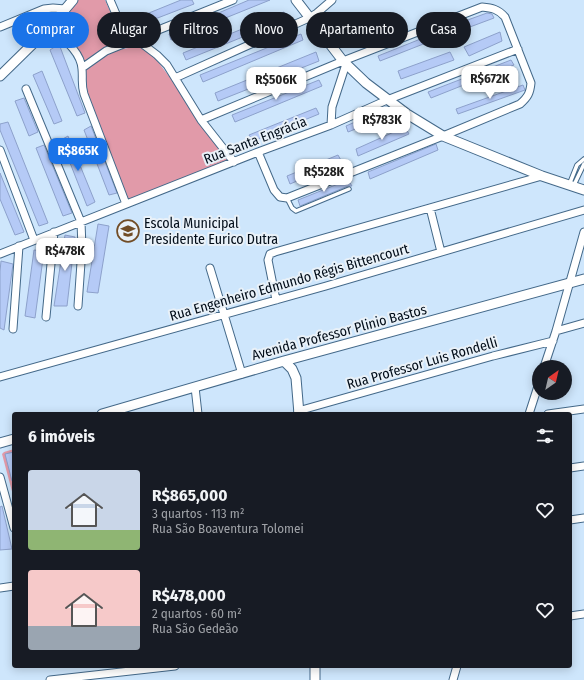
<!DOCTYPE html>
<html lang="pt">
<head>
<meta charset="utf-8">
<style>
	body { margin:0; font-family:"Fira Sans Condensed",sans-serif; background:#242831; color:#f1f3f6; height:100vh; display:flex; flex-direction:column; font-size:15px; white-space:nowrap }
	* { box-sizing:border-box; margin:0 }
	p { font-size:13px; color:#9ea1a6 }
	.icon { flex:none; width:22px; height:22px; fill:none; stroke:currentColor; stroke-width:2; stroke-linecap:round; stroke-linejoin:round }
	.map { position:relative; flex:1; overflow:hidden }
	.side { position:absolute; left:12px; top:412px; width:560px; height:256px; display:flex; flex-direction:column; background:#171b24; border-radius:4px; box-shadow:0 2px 10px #0003 }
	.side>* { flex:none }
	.guide { position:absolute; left:12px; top:12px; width:560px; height:36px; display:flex; gap:8px }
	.needle { width:26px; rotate:34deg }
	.fabs { position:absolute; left:532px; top:360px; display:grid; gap:8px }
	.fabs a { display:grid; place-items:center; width:40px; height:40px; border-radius:50%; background:#171b24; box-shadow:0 2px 10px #0003; font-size:20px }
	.price { position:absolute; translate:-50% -34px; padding:0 9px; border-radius:8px; background:#fff; color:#222; font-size:13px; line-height:26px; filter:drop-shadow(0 1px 2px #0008) }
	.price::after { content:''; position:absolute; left:50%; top:24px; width:12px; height:9px; margin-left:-6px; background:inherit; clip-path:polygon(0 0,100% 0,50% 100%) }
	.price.active { background:#1a73e8; color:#fff }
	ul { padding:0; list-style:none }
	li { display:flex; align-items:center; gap:12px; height:100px; padding:0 16px }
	li span { display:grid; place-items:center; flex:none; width:112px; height:80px; border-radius:4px; color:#555 }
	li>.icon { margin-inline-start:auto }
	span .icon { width:48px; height:48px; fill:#fffc; stroke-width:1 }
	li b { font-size:17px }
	h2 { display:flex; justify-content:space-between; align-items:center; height:48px; padding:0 16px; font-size:17px }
	.chip { padding:0 14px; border-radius:18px; background:#171b24; box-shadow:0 2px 10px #0003; font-size:14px; line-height:36px }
	.chip.active { background:#1a73e8; color:#fff }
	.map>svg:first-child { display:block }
</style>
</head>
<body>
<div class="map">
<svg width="584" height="680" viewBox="0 0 584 680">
	<rect width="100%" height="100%" fill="#cee6fc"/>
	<path fill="#e19aa9" d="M76 0H105L113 18 130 38 82 65 76 48 50 27Z
		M140 47 155 58 175 84 189 108 229 162 127 200 83 86 84 69C105 52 113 49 140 47Z
		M14 449V499L2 454 4 452Z"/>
	<path fill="#b5caf6" stroke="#8da1cb" d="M181 0H192L194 4 142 24 139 17Z
		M249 0H270L171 40 169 34Z
		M284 12 287 19 186 60 183 53Z
		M487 13 492 14 494 18 443 37 440 30Z
		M500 32 502 41 469 56 464 47Z
		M301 34 303 40 203 82 200 75Z
		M428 36 431 41 380 61 378 56Z
		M59 44 85 113 77 116 50 50Z
		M316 52 319 61 218 101 215 93Z
		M450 52 454 60 401 79 398 71Z
		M511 60 514 65 431 98 428 92Z
		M42 71 62 121 54 124 33 75Z
		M319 80 322 86 235 122 232 115Z
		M523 85 525 90 458 114 456 109Z
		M24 98 38 132 29 136 15 101Z
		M316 108 319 114 253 141 249 135Z
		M380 111 383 118 348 132 346 126Z
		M8 122 48 223 39 226 0 130V124Z
		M91 126 117 193 109 195 84 130Z
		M405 127 409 134 358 156 356 149Z
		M68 136 95 202 87 206 61 140Z
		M436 144 438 150 370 179 368 172Z
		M44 145 72 213 63 216 36 148Z
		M338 155 342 162 290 184 287 176Z
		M0 173 24 232 15 235 0 199Z
		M348 180 352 186H348L300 206 298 200Z
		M98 224 109 226 98 293 87 292Z
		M65 235 75 237 67 306H54Z
		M34 250 44 251 35 318 25 316Z
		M1 261 13 264 4 330 0 328V271Z
		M14 452V481H12L5 454Z
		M2 506 12 549 0 550V507Z"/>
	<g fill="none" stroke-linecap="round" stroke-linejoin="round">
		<g stroke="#446989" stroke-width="5.5">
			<path id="service" d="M569 185 577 165 584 159
				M574 185 584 164
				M287 198 292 208 296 211 349 189"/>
		</g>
		<g stroke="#446989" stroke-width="9">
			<path id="minor" d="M110 0 116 14 128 33 157 55 167 65 201 120 234 162
				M0 27 44 9 53 8 65 9
				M50 27C62 38 81 51 82 69 83 79 81 84 84 94L126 204
				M82 68 106 51 233 0
				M175 78 309 18 317 13 332 0
				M26 89 81 222 82 248 78 306
				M201 120 343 61 482 7C492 8 498 9 505 17L531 83C530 93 528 97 520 104L443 136 287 198 280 197 274 190 258 152
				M331 125 332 107 346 64
				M0 150 34 240
				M430 208 441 252
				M0 254 258 152 331 125 387 100 518 49
				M210 268 242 374
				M276 300 268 260 270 254 275 252 542 176
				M46 317 54 232
				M13 329 19 246
				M556 331 584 323
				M544 367 556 331 584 232
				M0 377 326 286 584 210
				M195 387 198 414
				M298 411 493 356 553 341
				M529 414 539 383
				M548 414 584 409
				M570 468 584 466
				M0 477 14 528
				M570 520 584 518
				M0 588 14 586
				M570 616 584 614
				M50 680 175 666
				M453 680 457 666"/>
		</g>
		<g stroke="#446989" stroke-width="11">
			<path id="tertiary" d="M296 0 343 61 366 83 407 114 443 136 542 176 584 190
				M0 76 50 27 73 0
				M284 361 292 369 296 378 299 414
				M102 414 284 361 584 279
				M0 443 14 439
				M315 666V680"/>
		</g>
		<use href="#service" stroke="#fff" stroke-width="3.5"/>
		<use href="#minor" stroke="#fff" stroke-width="7"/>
		<use href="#tertiary" stroke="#fff" stroke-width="9"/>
	</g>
	<defs>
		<g id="school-ring" transform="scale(1.15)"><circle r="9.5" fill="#e9f1f8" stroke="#714d27" stroke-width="1.5"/><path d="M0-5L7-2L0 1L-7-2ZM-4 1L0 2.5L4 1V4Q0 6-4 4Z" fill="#714d27"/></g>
	</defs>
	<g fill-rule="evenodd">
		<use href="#school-ring" x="128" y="231"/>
	</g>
	<g text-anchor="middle" stroke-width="4" stroke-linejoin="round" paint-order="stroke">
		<g font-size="14" fill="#010c18" stroke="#e9f1f8">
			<text transform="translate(255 140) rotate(-21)" y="5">Rua Santa Engrácia</text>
			<text transform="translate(289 282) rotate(-16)" y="5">Rua Engenheiro Edmundo Régis Bittencourt</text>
			<text transform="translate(339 332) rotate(-15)" y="5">Avenida Professor Plinio Bastos</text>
			<text transform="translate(422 363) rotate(-16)" y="5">Rua Professor Luis Rondelli</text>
		</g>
		<g font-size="14" fill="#010c18" stroke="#e9f1f8" text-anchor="start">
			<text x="144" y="228">Escola Municipal<tspan x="144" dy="16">Presidente Eurico Dutra</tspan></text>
		</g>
	</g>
</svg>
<div class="fabs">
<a><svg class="needle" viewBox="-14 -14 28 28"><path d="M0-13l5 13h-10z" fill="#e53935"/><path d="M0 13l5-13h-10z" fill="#9ea1a6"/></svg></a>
</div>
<b class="price" style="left:490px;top:100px">R$672K</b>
<b class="price" style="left:276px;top:101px">R$506K</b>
<b class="price" style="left:382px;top:141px">R$783K</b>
<b class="price active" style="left:78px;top:172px">R$865K</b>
<b class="price" style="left:324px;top:193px">R$528K</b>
<b class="price" style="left:65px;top:272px">R$478K</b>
<div class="guide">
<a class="chip active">Comprar</a>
<a class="chip">Alugar</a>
<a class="chip">Filtros</a>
<a class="chip">Novo</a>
<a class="chip">Apartamento</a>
<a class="chip">Casa</a>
</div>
<section class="side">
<h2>6 imóveis<svg class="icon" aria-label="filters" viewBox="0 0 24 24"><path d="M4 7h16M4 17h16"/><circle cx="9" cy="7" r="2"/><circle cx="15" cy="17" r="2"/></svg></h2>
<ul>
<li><span style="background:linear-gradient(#c9d6e8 75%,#8fb573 0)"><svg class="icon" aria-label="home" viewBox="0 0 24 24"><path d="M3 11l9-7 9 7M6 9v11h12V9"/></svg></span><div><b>R$865,000</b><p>3 quartos · 113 m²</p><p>Rua São Boaventura Tolomei</p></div><svg class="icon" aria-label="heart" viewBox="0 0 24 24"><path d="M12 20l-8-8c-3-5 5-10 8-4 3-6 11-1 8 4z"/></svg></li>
<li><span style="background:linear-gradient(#f6c9c9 70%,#9aa5b1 0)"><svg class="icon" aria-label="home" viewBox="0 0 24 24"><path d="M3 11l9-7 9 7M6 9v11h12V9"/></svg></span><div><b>R$478,000</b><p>2 quartos · 60 m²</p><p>Rua São Gedeão</p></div><svg class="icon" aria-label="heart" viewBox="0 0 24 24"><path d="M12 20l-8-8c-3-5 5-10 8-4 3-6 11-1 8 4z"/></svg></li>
</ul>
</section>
</div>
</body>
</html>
